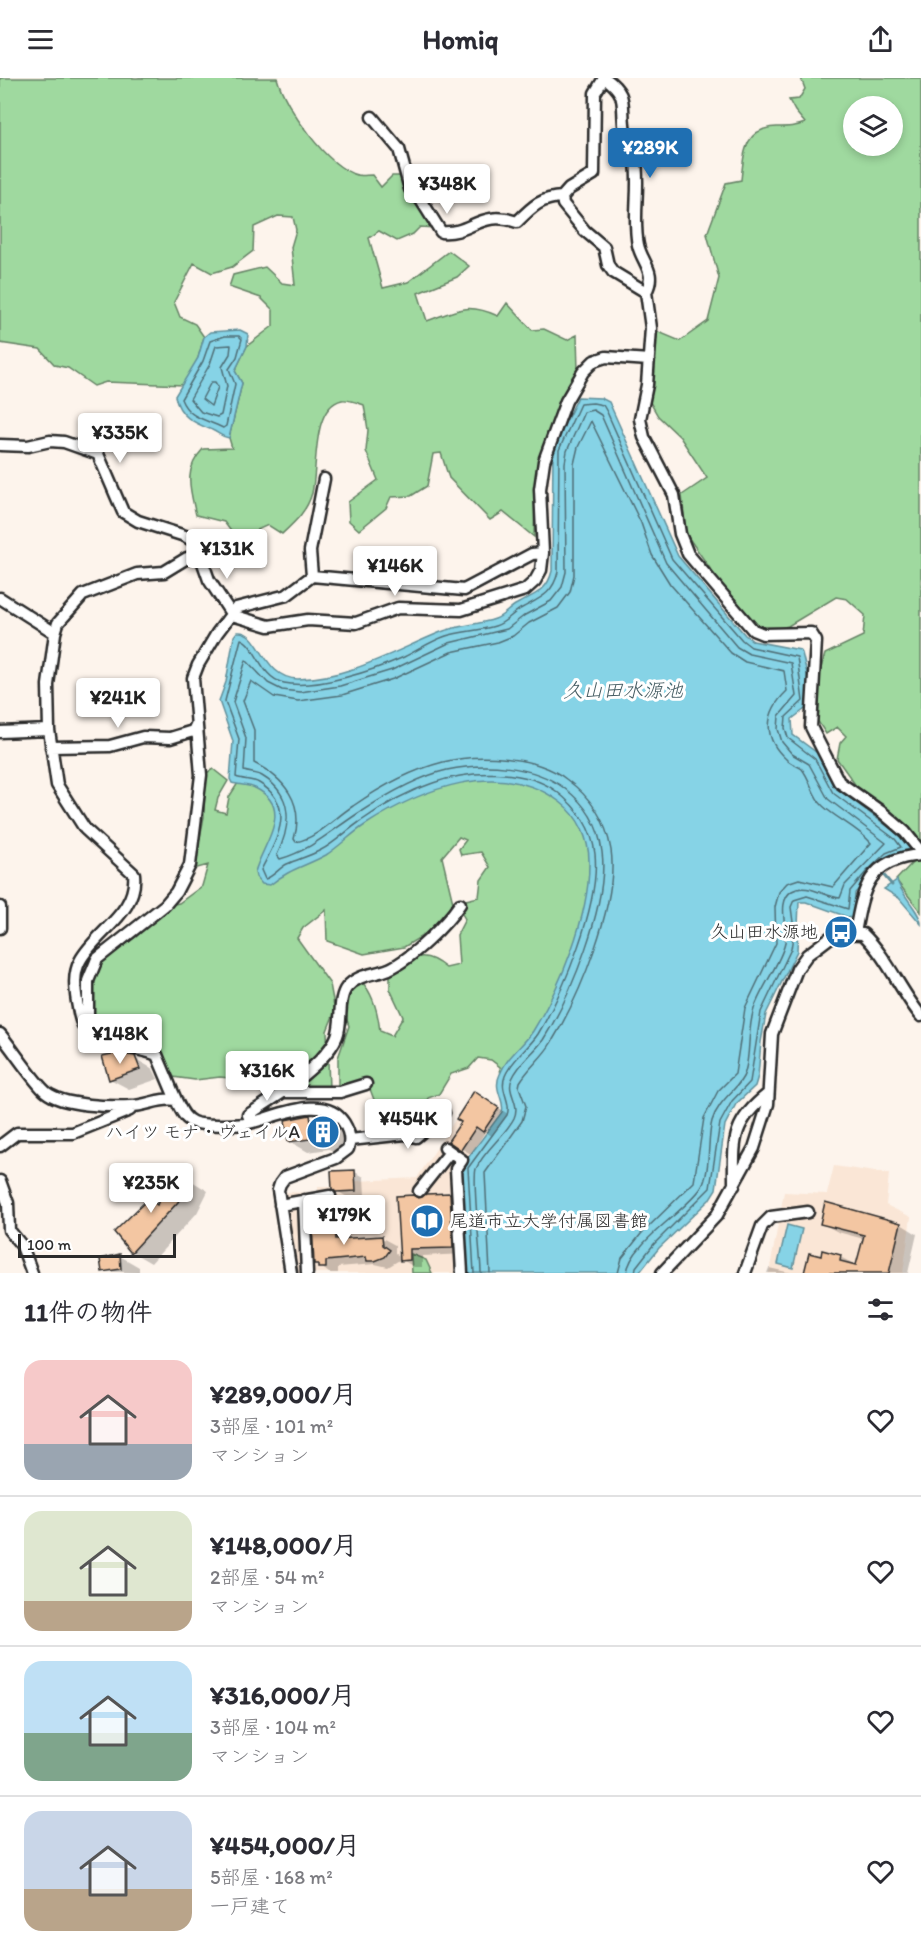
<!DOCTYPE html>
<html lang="ja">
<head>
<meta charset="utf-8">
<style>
	body { margin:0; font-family:Itim,"Klee One",sans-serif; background:#f2f2f3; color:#2b2b33; height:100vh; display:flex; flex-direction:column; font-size:22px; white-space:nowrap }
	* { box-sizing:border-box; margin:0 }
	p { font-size:20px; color:#7c7c81 }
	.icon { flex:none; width:33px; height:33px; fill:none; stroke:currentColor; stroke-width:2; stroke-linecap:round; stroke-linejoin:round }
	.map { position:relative; height:1195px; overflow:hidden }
	.details { display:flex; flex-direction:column; background:#fff; flex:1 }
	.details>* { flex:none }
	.tools { position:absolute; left:843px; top:18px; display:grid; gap:12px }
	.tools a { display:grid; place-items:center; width:60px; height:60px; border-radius:50%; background:#fff; box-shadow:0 3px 9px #0003; font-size:30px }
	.scale { position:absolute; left:18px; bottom:15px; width:158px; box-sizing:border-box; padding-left:6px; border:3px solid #2b2b2b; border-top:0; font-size:16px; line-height:21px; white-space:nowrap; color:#2b2b2b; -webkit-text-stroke:4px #fff; paint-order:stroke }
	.price { position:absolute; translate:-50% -51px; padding:0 14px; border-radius:6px; background:#fff; color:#222; font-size:20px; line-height:39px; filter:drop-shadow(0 2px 3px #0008) }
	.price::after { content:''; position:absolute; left:50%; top:36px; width:18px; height:14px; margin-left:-9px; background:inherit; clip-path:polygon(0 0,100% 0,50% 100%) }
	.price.on { background:#1f6fb2; color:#fff }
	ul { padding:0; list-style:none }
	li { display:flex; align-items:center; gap:18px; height:150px; padding:0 24px }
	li+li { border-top:2px solid #e1e1e2 }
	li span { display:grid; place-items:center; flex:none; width:168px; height:120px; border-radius:18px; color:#555 }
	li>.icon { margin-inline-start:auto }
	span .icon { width:72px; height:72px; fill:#fffc; stroke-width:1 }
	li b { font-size:26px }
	h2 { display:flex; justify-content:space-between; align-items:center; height:72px; padding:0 24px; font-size:26px }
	header { display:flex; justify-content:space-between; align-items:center; height:78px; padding:0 24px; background:#fff; font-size:27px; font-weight:700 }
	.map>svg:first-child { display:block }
</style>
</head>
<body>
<header><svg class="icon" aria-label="menu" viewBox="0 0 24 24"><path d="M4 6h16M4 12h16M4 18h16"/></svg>Homiq<svg class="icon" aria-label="share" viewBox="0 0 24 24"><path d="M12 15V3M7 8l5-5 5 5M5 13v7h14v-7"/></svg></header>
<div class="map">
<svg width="921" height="1195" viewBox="0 0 921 1195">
	<rect width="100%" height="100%" fill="#fdf4ec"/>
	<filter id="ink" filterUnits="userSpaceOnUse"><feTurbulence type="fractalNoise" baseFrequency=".0167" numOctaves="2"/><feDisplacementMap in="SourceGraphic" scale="12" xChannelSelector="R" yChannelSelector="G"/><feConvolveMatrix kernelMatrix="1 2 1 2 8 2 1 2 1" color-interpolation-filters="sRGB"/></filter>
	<g filter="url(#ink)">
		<path fill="#fae6d6" d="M474 1013 502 1032 462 1088 468 1195H296L282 1114 318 1115V1109H332L331 1093 355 1092 356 1103 417 1100Z
			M834 1088 889 1096 886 1127 911 1139 903 1195H769L784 1114 827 1116Z"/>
		<path fill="#9fd99f" stroke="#658265" stroke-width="1.5" fill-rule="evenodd" d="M0 0H277C285 29 327 89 357 97 361 98 367 97 372 97L381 109 392 98H400L434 150 420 149 413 156 397 163 379 153 369 160 383 210 408 204 449 173 469 188 457 199 418 215 427 243C457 232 467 224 498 238L507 225 532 252 544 251 567 262 577 257 578 293 540 381 535 415 534 459 503 434 490 442 449 400 441 375 433 376 427 408 411 418 391 419 386 430 359 452 349 443 348 424 378 402 366 373 368 352 364 327C358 325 348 321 342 322 311 329 318 390 312 415 307 433 296 443 282 456L268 447 246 457 233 456 224 444 196 437C190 411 183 392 203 371L232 370 229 360 242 305 235 293 247 268 273 248V232L261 220 229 209 233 197 265 189 282 205 295 207 291 169 296 152 293 139 278 138 254 149 253 173 232 189 212 195 194 185 174 224 180 239 195 246 204 259 198 280 184 307 106 304 94 308 68 290 55 287 40 271 0 265Z
			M801 0H921V765L859 712 837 681 840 665 846 658 837 649 826 656 817 642 820 594 825 576 863 558 865 537 847 521 836 519 788 548 764 554 718 502 686 456 682 417 707 400 680 359 658 338 650 324 654 252 680 263 708 243 719 200 707 156 726 105 741 102C744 75 744 50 777 49 788 49 795 49 805 45L795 33 789 22 799 21 805 11ZM854 28H892V68H854Z
			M213 691 228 703 218 720 215 732 226 735 229 719 238 705 234 700 341 748 475 692 533 705 591 740 587 869 502 1008 500 989 491 982 478 980 469 990 451 996 439 1016 428 1020 420 1038 389 1052 390 1035 376 1027 367 1003 338 1008V980L349 948 341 923 350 907 362 904C374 917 378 935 380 953L392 958 403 939 390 911V893C415 880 422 870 446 890L459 887 457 857 465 841 461 834 466 822 479 819 481 802 490 789 481 774 461 777 459 771 466 762 459 759 442 779 454 829 427 855 404 869 364 876 327 863 326 832 303 850 297 860 330 906 335 933 327 953 329 1011 220 999 195 1002 173 999C169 991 164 975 157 969 144 958 117 962 101 957 86 932 78 922 86 892L136 859 169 827 179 825 202 808 208 787 194 791 204 739 205 696Z
			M921 781V834L896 802 914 783Z
			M411 1176 426 1182 432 1195H412Z"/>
		<path fill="#86d3e6" stroke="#62909b" stroke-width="1.5" d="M240 252 248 256 247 268 235 293 242 305 229 360C221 359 219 355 212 352 195 345 179 339 175 318L198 280 204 259 210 254Z
			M578 319 601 320 609 324 678 478 745 557 753 563 800 572 802 575 809 604V628L792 641 793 657 820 677 838 711 899 757 912 773 908 776 889 780 855 815 853 841 806 824H799L797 873 766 936 761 964 758 998 755 1008 736 1026 725 1047 716 1111 709 1122 659 1170 639 1195H468L462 1088 502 1034C506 1023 492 1012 500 996 507 978 523 968 533 953 560 909 589 839 589 787 590 762 579 738 560 724 500 679 421 711 365 747 351 756 340 768 326 777 304 789 291 790 270 807L262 806 256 799 255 794C262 767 296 730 255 710 249 707 239 707 232 705L230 701 233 663 219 623 226 604 234 558 237 554C261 551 262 601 298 601 350 600 394 573 441 554 458 547 478 547 495 541 504 538 509 530 517 526 534 516 547 514 552 493L553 370Z
			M897 802C901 817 921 834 921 846L899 820 884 811Z
			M787 1147 802 1151 793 1190 778 1186Z"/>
		<path fill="#0003" d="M134 980 153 991 158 1001 129 1011 110 1001Z
			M484 1020 508 1036 492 1058 485 1054 471 1076 462 1071Z
			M309 1039 320 1045H329L348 1056 350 1074 338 1076 329 1071 308 1074 289 1063Z
			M355 1094 364 1099 365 1118 347 1119 337 1113Z
			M170 1099 190 1102 208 1113 197 1135 151 1185 132 1174 116 1154 150 1122 159 1127Z
			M449 1117 462 1124 465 1176 422 1178V1189H414L401 1181 388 1189 375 1186 338 1189V1195H329L316 1185 335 1146 347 1153 348 1161 382 1160 395 1167V1175L402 1180 419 1122Z
			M821 1145 901 1146 917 1156 908 1195H806L822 1180 840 1179 858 1188 864 1161 838 1154Z
			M120 1178 139 1189V1195L103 1193Z
			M769 1190 791 1195H767Z"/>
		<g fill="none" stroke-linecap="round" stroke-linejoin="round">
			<path stroke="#4f6e76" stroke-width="1.5" d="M225 258H239L242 261 237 279 229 291 235 306 226 348 223 350C206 341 189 341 181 321L203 283 210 263Z
				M231 267 230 276 222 289 227 308 221 337 217 339 201 334 190 321 210 286 216 268Z
				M211 304H215L218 309 211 328 202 321Z
				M474 1195 468 1090 507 1037C512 1023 499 1013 505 998 512 981 528 971 538 956 564 913 600 826 595 776 592 749 577 729 556 713 524 690 468 692 433 705 409 713 382 728 361 743 347 752 335 765 321 772 310 778 298 781 287 786 279 790 273 799 265 801L261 792C276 763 298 728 259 705 252 701 243 702 236 699L239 661 225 623 241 561C257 567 260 600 284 605 316 612 375 592 404 579 418 572 431 563 446 558 462 553 479 553 495 548 506 545 512 535 522 530 540 520 553 516 558 494L559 372 580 326 593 325 603 327 607 334 672 481 742 562 751 569 797 579 803 623 786 639 785 650 788 660 815 681 833 715 895 761 901 769 886 775 867 793 850 813 848 831 807 818 794 822 791 829 794 852 791 871 761 934 750 1004 732 1023 720 1045 710 1110 654 1166 636 1189 635 1195
				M481 1195C481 1177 472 1103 476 1091 484 1072 505 1058 514 1040 521 1025 506 1015 512 1001 519 985 533 976 543 962 570 920 609 825 602 774 599 748 586 726 564 710 533 687 484 684 447 692 416 699 383 719 357 736 331 753 311 772 280 781L277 777C291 748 294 717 262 698 256 695 249 695 244 693L246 660 233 624 246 582 268 605 282 612 300 614 340 608 392 592 449 565 507 551 525 537 551 523 562 509 566 494 565 385 567 373 584 334 593 332 601 337 666 485 737 569 749 576 791 585 796 618 779 638 778 651 782 664 792 676 809 686 828 721 886 765 845 807 840 820C825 819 806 804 792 813 776 823 788 850 785 865 781 884 761 910 754 931 747 952 751 974 745 994 741 1010 719 1020 712 1043 707 1061 711 1095 701 1110 686 1133 629 1166 627 1195
				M490 1195 485 1095 522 1043 526 1028 519 1009 520 1004C529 989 543 979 551 965 579 920 619 824 611 772 606 741 591 719 566 701 537 678 478 675 443 684 412 692 379 710 353 728 334 740 319 759 296 764L294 761C305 725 284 700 254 685V652L243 623 251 603 274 619 298 623 342 617 393 601 451 574 498 564 513 558 529 545 558 530 570 514 574 497V386L578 369 591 343 641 445 652 477 670 506 731 575 745 584 784 593 787 613C765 634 762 660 786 681 790 686 797 687 802 691 811 702 812 718 823 728 837 741 858 750 871 765L833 809 799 801 787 805 779 814 775 829 776 865 745 930 735 996 718 1013 704 1040 694 1104 641 1156 622 1180 618 1195"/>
			<path stroke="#62909b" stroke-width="3" d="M881 794 892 807"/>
		</g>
		<path fill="#f3c6a2" stroke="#2b2b2b" stroke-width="1.5" d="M116 975 135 978 140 991 109 1002 102 978Z
			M474 1013 499 1030 483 1054 476 1049 461 1072 448 1063 461 1044 456 1041Z
			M310 1037 311 1044 330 1043 331 1064 317 1066V1060L288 1064 285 1042Z
			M355 1092 356 1113 336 1114 332 1111 331 1093Z
			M169 1097 190 1101 178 1124 131 1175 114 1154 149 1120 157 1127Z
			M450 1115 453 1170 410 1171V1182L400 1183 396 1118 413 1117 418 1120 426 1116Z
			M825 1124 901 1145 889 1195H804L809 1175 821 1178 822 1172 841 1177 840 1183 856 1187 864 1157 820 1146Z
			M335 1144 336 1161 382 1158 383 1167 390 1172 385 1179 375 1183H367L366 1179 326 1183V1190H318V1186H314L312 1146Z
			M120 1176 121 1191 102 1194 100 1181Z"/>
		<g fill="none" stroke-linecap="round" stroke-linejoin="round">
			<g stroke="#2b2b2b" stroke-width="15">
				<path id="minor" d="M604 0 595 15 594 96 569 111 562 119 563 126 585 153 604 169 608 187 613 194 646 214 651 250 647 307 640 341 644 359 674 417 680 456 688 476 753 552 763 556 811 555 816 563 811 649 818 663 839 704 883 735 905 754 921 774
					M605 0C630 18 620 27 625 53 626 62 633 70 635 78 641 107 632 138 638 167 642 185 657 194 646 214
					M372 39 399 71 410 111 421 122 441 154C471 157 480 131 517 144 532 129 540 120 562 119
					M0 367 28 368 50 363 64 364 98 376 123 434 138 443 185 458 196 465 209 502 232 537 269 548 308 542 356 545 398 530 461 532 525 512 535 503 541 492 543 475 540 411 544 383 566 323 583 294 594 283 606 279 649 282
					M312 498 310 473 324 401
					M0 520 55 555
					M0 654 49 652
					M51 669 110 668 143 659 170 660 193 653 196 647
					M0 829V850
					M855 855C863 810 868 781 921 777
					M88 954V903L97 881 165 827 176 814 190 787 201 697 193 600 198 587 217 555 236 530 287 517 312 498 464 512 532 476 543 475
					M0 956C12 970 34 1004 46 1014 63 1028 109 1029 131 1028 147 1028 160 1019 176 1022 180 1030 184 1041 193 1044 202 1048 234 1047 244 1046 271 1042 323 1012 344 1045 349 1053 351 1062 348 1071L336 1080 285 1099 280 1106 278 1112 291 1195
					M283 1014C300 999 329 979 337 958 343 944 337 921 347 909 358 896 374 897 389 891 411 881 446 847 460 826
					M176 1022 157 977C136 967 105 971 88 954 80 946 79 934 77 924 75 911 73 896 80 883 96 853 138 835 134 796L85 751 57 707 49 652 48 607 55 555 58 545 83 517 137 496 164 494 187 480 199 477
					M251 1044 248 1037 283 1014H340L366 1006
					M350 1062 405 1056 416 1059 444 1035
					M0 1068 17 1055H73L130 1032
					M445 1070 462 1082 456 1091 462 1195
					M0 1103 8 1125 9 1152 22 1168 32 1195
					M734 1108C734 1064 730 1046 768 1016
					M419 1113 450 1074
					M304 1122 307 1195
					M280 1127 330 1118
					M662 1195 717 1137 754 1070 768 1026 772 956 797 891 807 877 836 855 863 856C887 879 900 912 921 938
					M745 1195 762 1148 771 1139 808 1134"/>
			</g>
			<use href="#minor" stroke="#fff" stroke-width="10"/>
		</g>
	</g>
	<defs>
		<g id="bus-disc" transform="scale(1.725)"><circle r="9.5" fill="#1f6fb2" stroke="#fff"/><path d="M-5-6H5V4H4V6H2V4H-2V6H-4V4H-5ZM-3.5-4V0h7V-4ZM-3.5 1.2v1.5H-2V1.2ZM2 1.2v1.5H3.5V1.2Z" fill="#fff"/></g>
		<g id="building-disc" transform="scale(1.725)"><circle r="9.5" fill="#1f6fb2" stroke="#fff"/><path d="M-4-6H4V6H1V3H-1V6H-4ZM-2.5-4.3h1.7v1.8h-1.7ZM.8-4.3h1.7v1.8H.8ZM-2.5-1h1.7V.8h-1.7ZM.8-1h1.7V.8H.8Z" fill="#fff"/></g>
		<g id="library-disc" transform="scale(1.725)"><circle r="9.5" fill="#1f6fb2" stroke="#fff"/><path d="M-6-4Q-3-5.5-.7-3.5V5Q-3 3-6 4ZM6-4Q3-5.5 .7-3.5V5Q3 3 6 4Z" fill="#fff"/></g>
	</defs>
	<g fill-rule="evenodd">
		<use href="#bus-disc" x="841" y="854"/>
		<use href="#building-disc" x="323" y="1054"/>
		<use href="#library-disc" x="427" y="1143"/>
	</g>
	<g text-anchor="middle" stroke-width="6" stroke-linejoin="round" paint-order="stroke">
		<g font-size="18" fill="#2b2b2b" stroke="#fff" text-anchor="end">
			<text x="818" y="860">久山田水源地</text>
			<text x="300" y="1060">ハイツ モナ・ヴェイルA</text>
			<text x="450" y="1149" text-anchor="start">尾道市立大学付属図書館</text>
		</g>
		<g font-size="20" font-style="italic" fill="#465d63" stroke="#fff">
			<text x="623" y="619">久山田水源池</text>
		</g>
	</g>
</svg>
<div class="tools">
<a><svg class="icon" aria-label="layers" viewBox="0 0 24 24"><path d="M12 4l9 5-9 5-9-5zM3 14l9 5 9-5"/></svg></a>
</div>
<div class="scale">100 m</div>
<b class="price on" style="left:650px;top:101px">¥289K</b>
<b class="price" style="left:447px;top:137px">¥348K</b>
<b class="price" style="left:120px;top:386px">¥335K</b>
<b class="price" style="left:227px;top:502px">¥131K</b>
<b class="price" style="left:395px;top:519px">¥146K</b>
<b class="price" style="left:118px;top:651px">¥241K</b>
<b class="price" style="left:120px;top:987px">¥148K</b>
<b class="price" style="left:267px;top:1024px">¥316K</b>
<b class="price" style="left:408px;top:1072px">¥454K</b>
<b class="price" style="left:151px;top:1136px">¥235K</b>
<b class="price" style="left:344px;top:1168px">¥179K</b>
</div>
<section class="details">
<h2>11件の物件<svg class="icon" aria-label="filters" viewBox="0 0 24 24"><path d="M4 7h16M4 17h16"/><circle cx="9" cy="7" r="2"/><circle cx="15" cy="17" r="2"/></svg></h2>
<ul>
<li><span style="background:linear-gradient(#f6c9c9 70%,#9aa5b1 0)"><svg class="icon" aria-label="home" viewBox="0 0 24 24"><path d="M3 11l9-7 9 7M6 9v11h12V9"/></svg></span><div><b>¥289,000/月</b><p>3部屋 · 101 m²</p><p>マンション</p></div><svg class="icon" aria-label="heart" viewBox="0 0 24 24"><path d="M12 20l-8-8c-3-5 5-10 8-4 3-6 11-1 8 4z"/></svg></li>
<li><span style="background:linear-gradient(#dfe7d0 75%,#b9a48a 0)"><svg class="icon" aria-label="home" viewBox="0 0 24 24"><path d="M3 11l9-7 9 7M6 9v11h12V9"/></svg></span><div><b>¥148,000/月</b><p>2部屋 · 54 m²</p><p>マンション</p></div><svg class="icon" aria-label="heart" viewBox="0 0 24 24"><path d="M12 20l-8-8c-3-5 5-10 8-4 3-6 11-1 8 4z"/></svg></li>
<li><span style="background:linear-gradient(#bfe0f5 60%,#7fa58c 0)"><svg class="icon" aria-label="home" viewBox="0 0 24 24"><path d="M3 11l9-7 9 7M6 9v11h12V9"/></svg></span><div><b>¥316,000/月</b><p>3部屋 · 104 m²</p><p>マンション</p></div><svg class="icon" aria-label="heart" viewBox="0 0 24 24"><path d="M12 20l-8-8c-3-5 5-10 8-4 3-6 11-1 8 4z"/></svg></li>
<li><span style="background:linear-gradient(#c9d6e8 65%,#b9a48a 0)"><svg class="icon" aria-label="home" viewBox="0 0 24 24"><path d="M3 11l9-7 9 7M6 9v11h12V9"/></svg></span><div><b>¥454,000/月</b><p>5部屋 · 168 m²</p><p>一戸建て</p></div><svg class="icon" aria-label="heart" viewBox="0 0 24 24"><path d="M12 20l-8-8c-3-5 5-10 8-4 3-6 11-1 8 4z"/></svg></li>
</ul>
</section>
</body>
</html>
